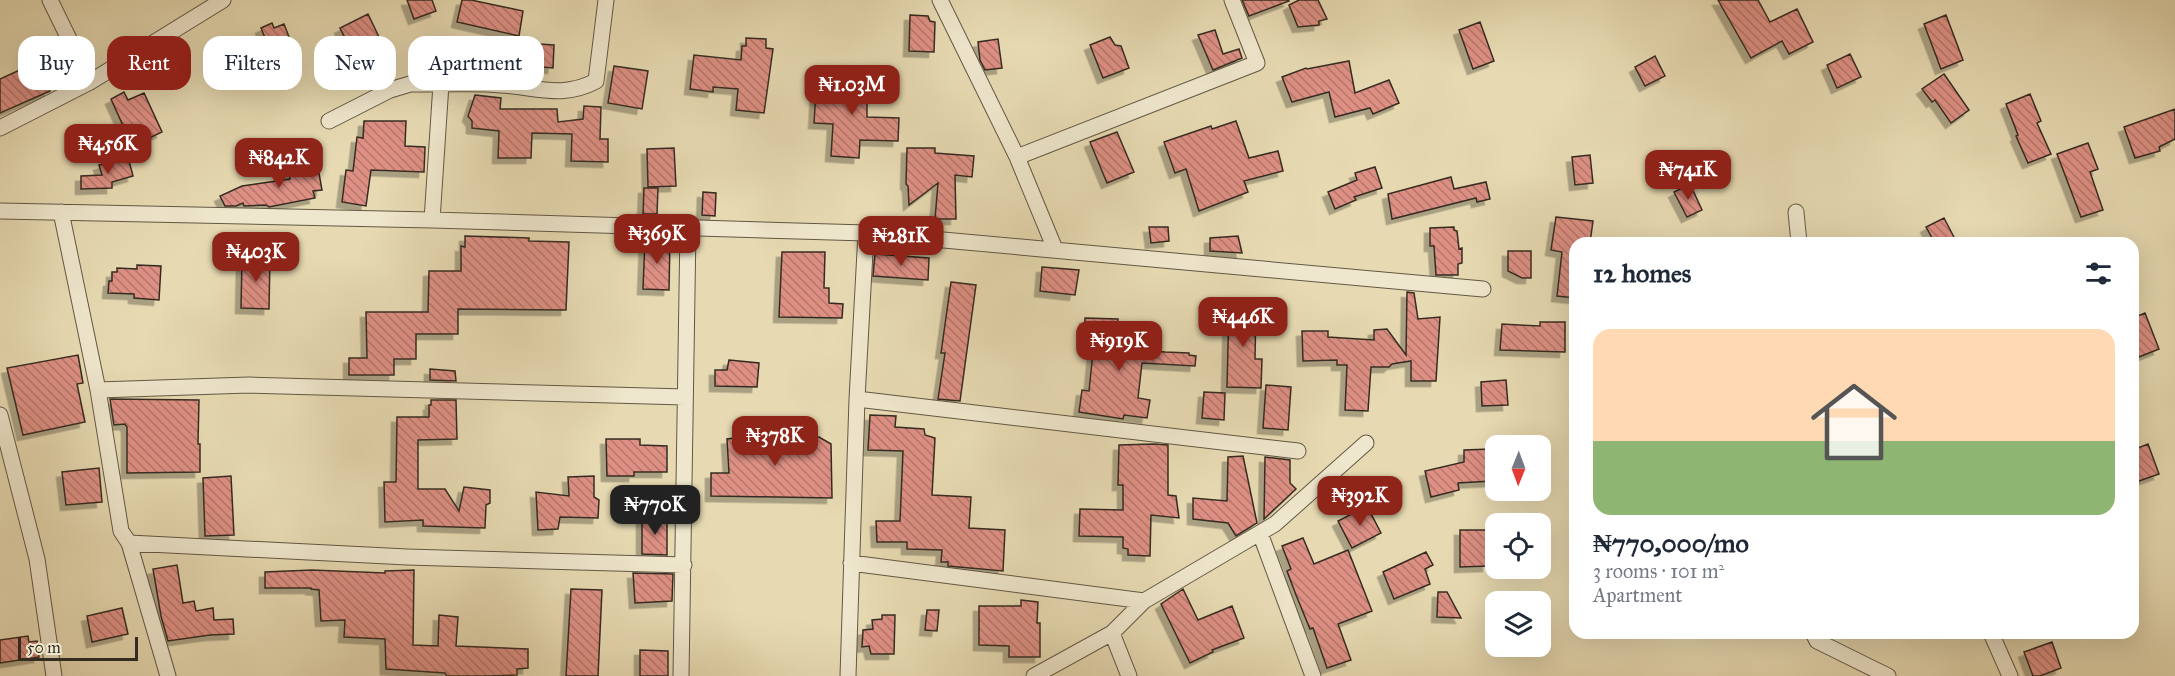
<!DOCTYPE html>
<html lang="en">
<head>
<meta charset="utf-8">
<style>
	body { margin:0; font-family:"IM FELL Great Primer",serif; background:#f2f2f3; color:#1f2937; height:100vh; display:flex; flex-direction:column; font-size:22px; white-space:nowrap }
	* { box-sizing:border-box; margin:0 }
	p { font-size:20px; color:#747a83 }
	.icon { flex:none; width:33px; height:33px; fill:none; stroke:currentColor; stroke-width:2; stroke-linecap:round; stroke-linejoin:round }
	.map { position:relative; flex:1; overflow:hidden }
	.details { position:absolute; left:1569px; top:237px; width:570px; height:402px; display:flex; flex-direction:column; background:#fff; border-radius:18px; box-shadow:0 6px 24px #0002 }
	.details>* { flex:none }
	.top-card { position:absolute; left:18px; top:36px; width:570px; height:54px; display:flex; gap:12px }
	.needle { width:39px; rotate:181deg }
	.tools { position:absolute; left:1485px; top:435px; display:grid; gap:12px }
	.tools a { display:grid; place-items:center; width:66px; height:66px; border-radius:12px; background:#fff; box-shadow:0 6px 24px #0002; font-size:30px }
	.scale { position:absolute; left:18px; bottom:15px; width:120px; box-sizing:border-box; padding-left:6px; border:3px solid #352c21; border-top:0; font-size:16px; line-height:21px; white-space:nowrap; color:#352c21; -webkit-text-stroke:4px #efe7cd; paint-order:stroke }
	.price { position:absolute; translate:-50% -51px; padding:0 14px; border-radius:12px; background:#8f2418; color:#fff; font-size:20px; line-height:39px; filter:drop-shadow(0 2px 3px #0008) }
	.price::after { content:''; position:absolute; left:50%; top:36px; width:18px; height:14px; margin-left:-9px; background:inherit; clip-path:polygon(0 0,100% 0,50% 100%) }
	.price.active { background:#222; color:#fff }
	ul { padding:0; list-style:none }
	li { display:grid; align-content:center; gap:12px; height:318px; padding:0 24px }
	li span { display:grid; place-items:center; height:186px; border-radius:18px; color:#555 }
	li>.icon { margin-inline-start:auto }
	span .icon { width:108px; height:108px; fill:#fffc; stroke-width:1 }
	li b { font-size:26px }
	h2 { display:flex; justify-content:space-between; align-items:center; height:72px; padding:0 24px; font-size:26px }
	.tag { padding:0 21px; border-radius:18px; background:#fff; box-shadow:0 6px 24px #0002; font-size:21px; line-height:54px }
	.tag.active { background:#8f2418; color:#fff }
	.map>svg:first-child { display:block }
</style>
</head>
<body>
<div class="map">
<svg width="2175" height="676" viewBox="0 0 2175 676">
	<defs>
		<pattern id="building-back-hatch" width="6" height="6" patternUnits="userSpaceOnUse" patternTransform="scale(1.5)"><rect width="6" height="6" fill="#de9084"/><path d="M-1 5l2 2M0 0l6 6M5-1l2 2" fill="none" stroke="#b5766c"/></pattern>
		<filter id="shadow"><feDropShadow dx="-5.5" dy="5.5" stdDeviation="0" flood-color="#0004"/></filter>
	</defs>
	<rect width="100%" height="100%" fill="#e7dab2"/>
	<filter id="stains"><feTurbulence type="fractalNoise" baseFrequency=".00333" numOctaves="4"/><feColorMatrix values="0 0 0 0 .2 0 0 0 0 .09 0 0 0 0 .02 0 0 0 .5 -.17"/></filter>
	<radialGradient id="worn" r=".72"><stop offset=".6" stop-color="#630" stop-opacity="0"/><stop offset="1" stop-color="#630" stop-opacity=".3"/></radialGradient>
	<path fill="url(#building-back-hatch)" stroke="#352c21" stroke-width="1.5" filter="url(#shadow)" d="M407 0H432L436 11 414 19Z
		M462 0H471L523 11 519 36 457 22Z
		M1242 0H1288L1289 1 1249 16Z
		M1299 0H1318L1327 19 1319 21V25L1298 27 1289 5Z
		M1718 0H1758L1770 22 1797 9 1813 42 1789 54 1782 41 1751 58Z
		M368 14 389 58 362 71 340 28Z
		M910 15 928 16 930 21 935 22 934 52 909 51Z
		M1946 15 1963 60 1941 69 1924 24Z
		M1480 22 1494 61 1473 69 1459 30Z
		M272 23 274 28 284 24 296 55 275 63 261 28Z
		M1215 30 1223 54 1239 49 1242 58 1213 70 1198 35Z
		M1110 37 1115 45 1121 46 1129 68 1103 78 1090 45Z
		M746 38 766 39V48L773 49 764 113 736 110 738 89 713 87V92L690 89 694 55 741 60 742 46H746Z
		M998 39 1002 68 985 70 980 60 978 42Z
		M508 42 554 45 553 68 507 64Z
		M1850 54 1861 77 1837 88 1827 65Z
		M1655 56 1665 76 1645 86 1635 67Z
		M1349 61 1355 93 1389 80 1399 103 1373 114 1370 108 1335 117 1329 92 1292 102 1282 77 1306 68 1307 69Z
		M37 62 50 91 0 113V79Z
		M614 66 648 71 642 109 608 103Z
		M838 73H867V117L899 118 898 141 860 140 859 158 831 156 833 124 814 123 816 90 837 91Z
		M1944 74 1969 110 1951 123 1935 100 1932 102 1922 89Z
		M124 92 128 100 144 93 162 132 147 139 149 143 134 150 111 99Z
		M2030 94 2041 121 2037 123 2051 154 2028 163 2016 136 2018 135 2006 104Z
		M475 95 501 98 500 109H557L558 122 583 119 584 106 601 107 600 139H608V162L571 161 572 134 532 133 531 158H498L499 131 472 128V121L468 116Z
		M2175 109V139L2159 147 2160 151 2135 158 2124 127Z
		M364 121H406L405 146 425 147 424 172 371 170 366 206 342 202 346 170 353 171 357 137 363 138Z
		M1236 121 1249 158 1278 151 1283 171 1244 181 1248 192 1199 211 1186 169 1175 173 1164 142 1211 126 1212 129Z
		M1117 132 1134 172 1107 183 1090 142Z
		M2088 143 2098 169 2090 172 2103 210 2081 217 2057 154Z
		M674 148 676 186 648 187 647 149Z
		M907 148H935V153L974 156 972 177 955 175 956 219H935L938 183 909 205 908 186 906 184Z
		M1590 155 1593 183 1575 185 1572 157Z
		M128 157 133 176 112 182V188L81 189V176L102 175 99 165Z
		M317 162 322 190 313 191 315 198 269 207 266 205 244 206 243 203 236 206H225L220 196 242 186 290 179 288 168Z
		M1375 167 1382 188 1354 197 1356 200 1335 209 1328 192 1357 180 1355 173Z
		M1451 177 1454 189 1486 182 1490 199 1477 202 1476 198 1392 219 1388 194Z
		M1690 184 1702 210 1687 217 1674 192Z
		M644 188H658L657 214H643Z
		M703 192 716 193 715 216 702 215Z
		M1556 217 1593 221 1590 243H1575V298L1557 296 1562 252 1551 250Z
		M1944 218 1957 243H1935L1926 227Z
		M1149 227H1168L1169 241 1151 243Z
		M1454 227V230L1457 231 1459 249 1462 248V263L1458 264V275H1436L1434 246H1430V228Z
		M465 236 529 238V241L569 242 566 310 458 309V334H416V359H394V375H349V358H367L366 312H428L429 271H461V246L465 247Z
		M1238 236 1242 253 1210 251V238Z
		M645 239 670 240 669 290 643 289Z
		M1508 251H1531V278H1522L1508 271Z
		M782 252H825L824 288H829V303L843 304 842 318 779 317Z
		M875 254 929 258 928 280 873 276Z
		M242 258H270L269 309 241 308Z
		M137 265 161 266 159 300 134 298V294L108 293 109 281H112V272H117V268L137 269Z
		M1042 267 1079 270 1075 295 1040 291Z
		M951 282 976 285 960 401 938 399 945 353H941Z
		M1407 292 1414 293 1418 319 1440 317 1436 381H1411V361L1392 364 1389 367H1371L1368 411 1345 410 1347 365H1337V360L1303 361 1302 331H1328V337L1374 340V330L1387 329 1406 355Z
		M1229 304 1256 305 1255 359H1262L1261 388 1227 387Z
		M2145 313 2159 349 2139 357 2137 351 2133 352V318Z
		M1085 318 1118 319 1117 347 1165 352 1189 353V355L1196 356 1195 366 1142 363 1138 398 1150 400 1147 418 1124 415 1123 419 1079 412 1082 390 1089 391 1094 342H1084Z
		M1540 322H1565V352L1500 350 1502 324 1540 326Z
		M78 355 83 383 77 384 85 422 23 435 7 368Z
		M729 360 759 363 757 387 715 386V370H727Z
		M430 369 455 371 456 381 430 380Z
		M1506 380 1508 405 1482 406 1481 382Z
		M1266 385 1291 387 1288 430 1263 428Z
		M1204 392 1225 393 1224 420 1202 418Z
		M110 399 199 400 198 444H200V472L127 473V427L125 424 114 425Z
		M431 400H456L457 439 418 440V489H445L459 511 464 487 490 490V503L486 505 485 528 423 526V520L385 522 384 482H396L397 417H429V405H431Z
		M870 415 896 416 895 427 924 429 925 435 935 438 932 495 971 497 969 528 1005 530 1003 571 948 566V562H941L942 550 907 549V542H877L876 521H900L903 451 868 450Z
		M741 429 765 431V435L819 437 831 444 832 498 711 496V473H729L727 439 735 438Z
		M606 439H640V445L667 446V472H634V476H607Z
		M1154 444 1168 445V495L1176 496 1179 518 1151 515 1150 556 1128 555V549L1123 548V537L1079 536 1080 509 1123 510V485H1118L1119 445Z
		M2148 444 2159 474 2136 482 2133 474V450Z
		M1491 449 1492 481 1458 483 1459 490 1431 497 1425 471 1464 462V450Z
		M1243 456 1257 523 1236 536 1228 523 1193 519V498L1227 501 1228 457Z
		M1265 457 1290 460V483L1296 489 1264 519Z
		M99 468 102 502 66 505 62 472Z
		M231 476 234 535 205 536 203 478Z
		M594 476V497L599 500 598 518 560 517 558 529 538 530 536 492 569 496 568 477Z
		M1367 506 1381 533 1352 548 1338 521Z
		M642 518H667V555L642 554Z
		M1460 530H1487L1488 566 1460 567Z
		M1303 538 1314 564 1348 550 1372 611 1338 624 1351 660 1327 668 1313 628 1310 629 1296 595 1287 571 1291 569 1282 546Z
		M1426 552 1433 565 1425 569 1430 584 1394 599 1383 572Z
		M177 565 183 603 194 601 196 611 213 608 214 620 233 619 234 634 210 635 168 641 161 616 153 569Z
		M312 570 385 573V571L414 570 413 645 438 646 439 615 458 617 456 646 528 649V668L517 669V675L488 676H447L445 673 386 669 385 639 344 637 345 620 321 621 319 590 311 589V588H265V572Z
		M633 573 673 574 672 601 635 603Z
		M571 589 602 590 598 676H566Z
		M1183 589 1198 620 1232 606 1244 638 1212 650 1213 652 1190 663 1161 604Z
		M1438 592H1447L1461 618 1437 617Z
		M1021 600 1038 602 1037 623H1040V657H1009V646L979 645V606H1021Z
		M122 608 128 634 92 642 87 616Z
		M927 610H939L937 631 925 630Z
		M882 615H895L894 654H871L869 646 862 647 863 630 873 629 872 620 882 619Z
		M28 636 29 642 37 641 39 657 0 663V640Z
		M2052 642 2061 668 2040 676H2033L2024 652Z
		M640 650 668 651V676H640Z"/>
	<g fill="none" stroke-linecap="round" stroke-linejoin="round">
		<g stroke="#625845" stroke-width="17">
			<path id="minor" d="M50 0 90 82
				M940 0 1017 157 1055 249
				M329 121 390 90 410 84H441
				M0 128 90 82 223 0
				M1017 157 1257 63 1232 0
				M0 211 432 220 866 233 1483 289
				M61 212 98 390 121 531 129 543 168 676
				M1796 212 1799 243
				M432 220 441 84C461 84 481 83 501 85 537 87 562 99 596 81L606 0
				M98 390 249 385 685 397
				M857 399 1298 451
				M0 415 37 559 54 676
				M1260 533 1313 676
				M129 543 407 557 684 565
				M851 563 1144 601
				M1112 633 1144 601 1275 524 1366 443
				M1813 633 1817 641 1888 676
				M1991 633 2010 676
				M681 676 688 228
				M848 676 857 399 866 233
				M1034 676 1112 633 1129 676"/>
		</g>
		<use href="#minor" stroke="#efe7cd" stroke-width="15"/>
	</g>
	<rect width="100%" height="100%" filter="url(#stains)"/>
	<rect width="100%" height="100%" fill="url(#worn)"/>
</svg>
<div class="tools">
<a><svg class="needle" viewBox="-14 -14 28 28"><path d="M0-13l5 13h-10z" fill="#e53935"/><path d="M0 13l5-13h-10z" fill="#747a83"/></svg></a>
<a><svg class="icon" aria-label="locate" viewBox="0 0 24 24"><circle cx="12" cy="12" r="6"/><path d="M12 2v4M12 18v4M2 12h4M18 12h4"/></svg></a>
<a><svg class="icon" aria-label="layers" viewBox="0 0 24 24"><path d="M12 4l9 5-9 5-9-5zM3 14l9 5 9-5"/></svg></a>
</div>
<div class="scale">50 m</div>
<b class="price" style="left:852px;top:116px">₦1.03M</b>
<b class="price" style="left:108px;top:175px">₦456K</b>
<b class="price" style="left:279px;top:189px">₦842K</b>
<b class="price" style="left:1688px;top:201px">₦741K</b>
<b class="price" style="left:657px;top:265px">₦369K</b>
<b class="price" style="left:901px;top:267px">₦281K</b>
<b class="price" style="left:256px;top:283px">₦403K</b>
<b class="price" style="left:1243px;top:348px">₦446K</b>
<b class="price" style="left:1119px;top:372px">₦919K</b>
<b class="price" style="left:775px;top:467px">₦378K</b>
<b class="price" style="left:1360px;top:527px">₦392K</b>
<b class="price active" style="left:655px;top:536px">₦770K</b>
<div class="top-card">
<a class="tag">Buy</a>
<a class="tag active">Rent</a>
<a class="tag">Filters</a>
<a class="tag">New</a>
<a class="tag">Apartment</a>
</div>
<section class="details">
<h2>12 homes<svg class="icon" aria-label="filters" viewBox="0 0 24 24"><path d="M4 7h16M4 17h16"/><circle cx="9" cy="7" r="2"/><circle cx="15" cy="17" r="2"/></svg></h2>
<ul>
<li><span style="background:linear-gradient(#ffd9b3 60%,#8fb573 0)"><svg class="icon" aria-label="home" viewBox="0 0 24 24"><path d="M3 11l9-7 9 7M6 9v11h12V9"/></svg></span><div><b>₦770,000/mo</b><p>3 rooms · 101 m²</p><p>Apartment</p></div></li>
</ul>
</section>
</div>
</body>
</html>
